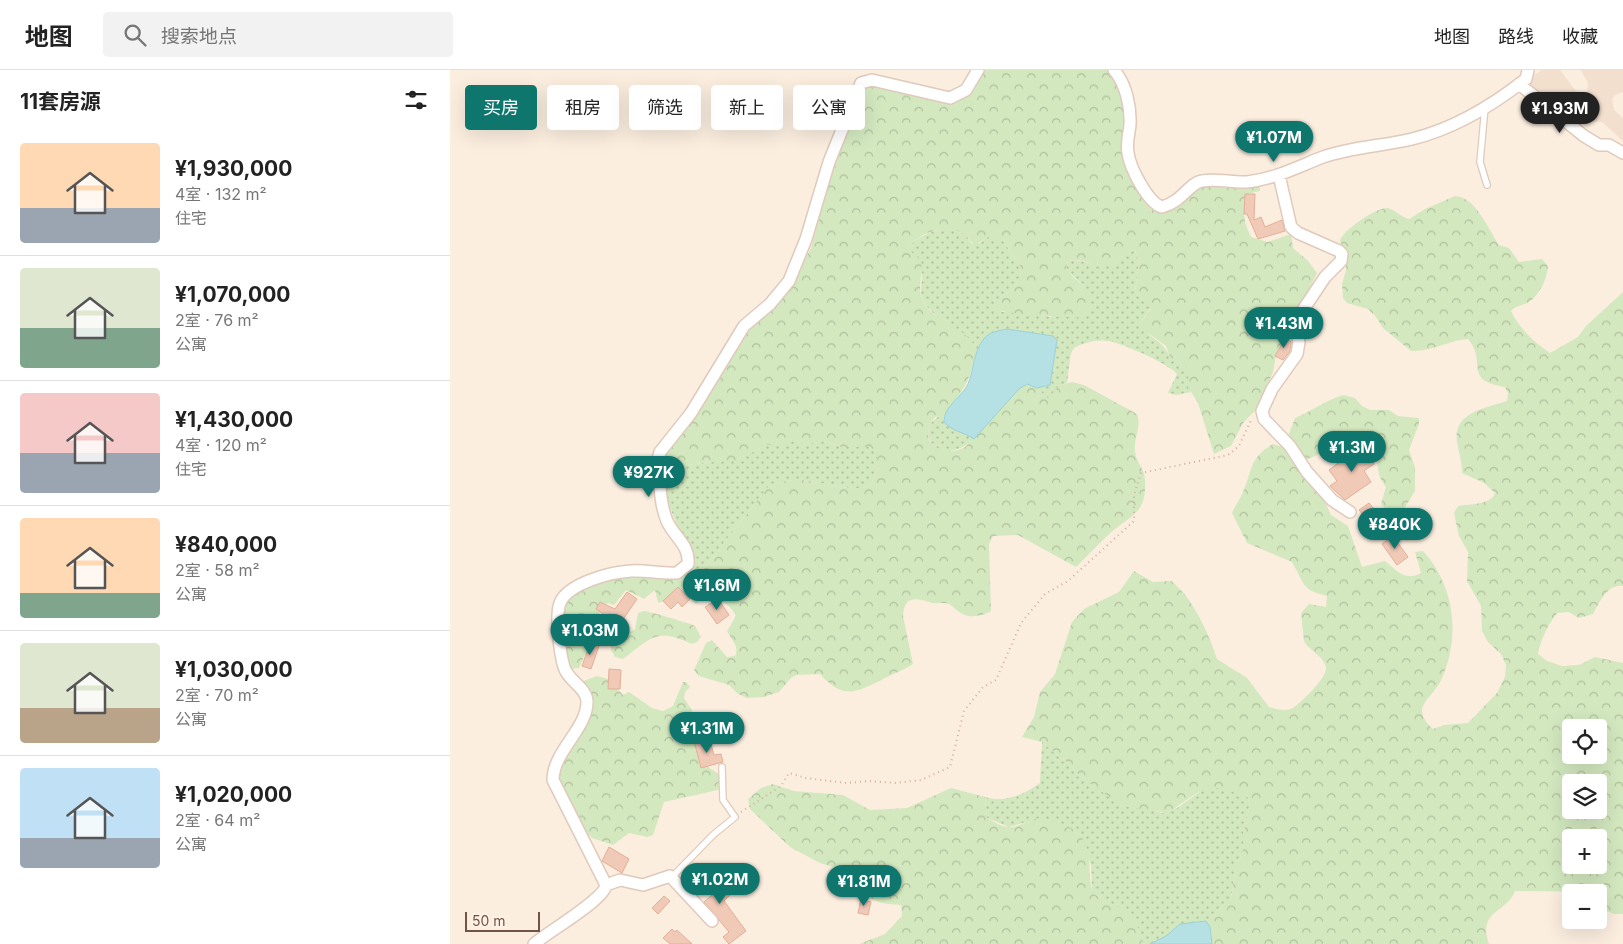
<!DOCTYPE html>
<html lang="zh">
<head>
<meta charset="utf-8">
<style>
	body { margin:0; font-family:Inter,"Noto Sans SC",sans-serif; background:#f2f2f2; color:#222; height:100vh; display:flex; flex-direction:column; font-size:19px; white-space:nowrap }
	* { box-sizing:border-box; margin:0 }
	p { font-size:16px; color:#767676 }
	.icon { flex:none; width:28px; height:28px; fill:none; stroke:currentColor; stroke-width:2; stroke-linecap:round; stroke-linejoin:round }
	.map { position:relative; flex:1; overflow:hidden }
	.side { display:flex; flex-direction:column; background:#fff; width:450px }
	.side>* { flex:none }
	.top-card { position:absolute; left:15px; top:15px; width:475px; height:45px; display:flex; gap:10px }
	.controls { position:absolute; left:1112px; top:649px; display:grid; gap:10px }
	.controls a { display:grid; place-items:center; width:45px; height:45px; border-radius:5px; background:#fff; box-shadow:0 5px 20px #0002; font-size:25px }
	.scale { position:absolute; left:15px; bottom:12px; width:75px; box-sizing:border-box; padding-left:5px; border:2px solid #715348; border-top:0; font-size:14px; line-height:18px; white-space:nowrap; color:#715348; -webkit-text-stroke:4px #fff2e5; paint-order:stroke }
	.price { position:absolute; translate:-50% -42px; padding:0 11px; border-radius:18px; background:#0f766e; color:#fff; font-size:16px; line-height:32px; filter:drop-shadow(0 1px 2px #0008) }
	.price::after { content:''; position:absolute; left:50%; top:30px; width:15px; height:11px; margin-left:-8px; background:inherit; clip-path:polygon(0 0,100% 0,50% 100%) }
	.price.selected { background:#222; color:#fff }
	ul { padding:0; list-style:none }
	li { display:flex; align-items:center; gap:15px; height:125px; padding:0 20px }
	li+li { border-top:1px solid #e0e0e0 }
	li span { display:grid; place-items:center; flex:none; width:140px; height:100px; border-radius:5px; color:#555 }
	li>.icon { margin-inline-start:auto }
	span .icon { width:60px; height:60px; fill:#fffc; stroke-width:1 }
	li b { font-size:21px }
	h2 { display:flex; justify-content:space-between; align-items:center; height:60px; padding:0 20px; font-size:21px }
	.tag { padding:0 18px; border-radius:5px; background:#fff; box-shadow:0 5px 20px #0002; font-size:18px; line-height:45px }
	.tag.selected { background:#0f766e; color:#fff }
	header { display:flex; align-items:center; gap:30px; box-sizing:border-box; height:70px; padding:0 25px; background:#fff; border-bottom:1px solid #e0e0e0 }
	header strong { font-size:24px }
	nav { display:flex; gap:28px; margin-inline-start:auto; font-size:18px }
	.search { width:350px; height:45px; background:#f2f2f2; display:flex; align-items:center; gap:12px; box-sizing:border-box; padding:0 18px; border-radius:5px; color:#767676; font-size:19px }
	main { display:flex; flex:1; min-height:0 }
	.map>svg:first-child { display:block }
</style>
</head>
<body>
<header>
<strong>地图</strong>
<div class="search"><svg class="icon" aria-label="search" viewBox="0 0 24 24"><circle cx="10" cy="10" r="6"/><path d="M15 15l6 6"/></svg>搜索地点</div>
<nav><a>地图</a><a>路线</a><a>收藏</a></nav>
</header>
<main>
<section class="side">
<h2>11套房源<svg class="icon" aria-label="filters" viewBox="0 0 24 24"><path d="M4 7h16M4 17h16"/><circle cx="9" cy="7" r="2"/><circle cx="15" cy="17" r="2"/></svg></h2>
<ul>
<li><span style="background:linear-gradient(#ffd9b3 65%,#9aa5b1 0)"><svg class="icon" aria-label="home" viewBox="0 0 24 24"><path d="M3 11l9-7 9 7M6 9v11h12V9"/></svg></span><div><b>¥1,930,000</b><p>4室 · 132 m²</p><p>住宅</p></div></li>
<li><span style="background:linear-gradient(#dfe7d0 60%,#7fa58c 0)"><svg class="icon" aria-label="home" viewBox="0 0 24 24"><path d="M3 11l9-7 9 7M6 9v11h12V9"/></svg></span><div><b>¥1,070,000</b><p>2室 · 76 m²</p><p>公寓</p></div></li>
<li><span style="background:linear-gradient(#f6c9c9 60%,#9aa5b1 0)"><svg class="icon" aria-label="home" viewBox="0 0 24 24"><path d="M3 11l9-7 9 7M6 9v11h12V9"/></svg></span><div><b>¥1,430,000</b><p>4室 · 120 m²</p><p>住宅</p></div></li>
<li><span style="background:linear-gradient(#ffd9b3 75%,#7fa58c 0)"><svg class="icon" aria-label="home" viewBox="0 0 24 24"><path d="M3 11l9-7 9 7M6 9v11h12V9"/></svg></span><div><b>¥840,000</b><p>2室 · 58 m²</p><p>公寓</p></div></li>
<li><span style="background:linear-gradient(#dfe7d0 65%,#b9a48a 0)"><svg class="icon" aria-label="home" viewBox="0 0 24 24"><path d="M3 11l9-7 9 7M6 9v11h12V9"/></svg></span><div><b>¥1,030,000</b><p>2室 · 70 m²</p><p>公寓</p></div></li>
<li><span style="background:linear-gradient(#bfe0f5 70%,#9aa5b1 0)"><svg class="icon" aria-label="home" viewBox="0 0 24 24"><path d="M3 11l9-7 9 7M6 9v11h12V9"/></svg></span><div><b>¥1,020,000</b><p>2室 · 64 m²</p><p>公寓</p></div></li>
</ul>
</section>
<div class="map">
<svg width="1173" height="874" viewBox="0 0 1173 874">
	<defs>
		<pattern id="grass-dots" width="8" height="8" patternUnits="userSpaceOnUse" patternTransform="scale(1.25)"><rect width="8" height="8" fill="#d3e8bf"/><path d="M2 2h.1M6 6h.1" fill="none" stroke="#b0bf9d" stroke-width="1.8" stroke-linecap="round"/></pattern>
		<pattern id="forest-crowns" width="20" height="18" patternUnits="userSpaceOnUse" patternTransform="scale(1.25)"><rect width="20" height="18" fill="#d3e8bf"/><path d="M2 6a3 3 0 1 1 6 0M12 15a3 3 0 1 1 6 0" fill="none" stroke="#b0bf9d"/></pattern>
	</defs>
	<rect width="100%" height="100%" fill="#fbeedf"/>
	<path fill="#f3dfce" d="M1092 0H1110L1126 21 1137 25 1138 13 1131 0H1173V22L1165 25 1162 29 1164 40 1173 48V71L1152 52 1120 50 1078 16 1084 5Z"/>
	<path fill="url(#grass-dots)" d="M497 158 515 164 522 174 530 173 540 165 553 171 570 195 571 204 563 219 545 231 552 242H574L601 247 634 216 619 202 616 197 618 191C630 187 646 199 665 193 670 191 674 183 679 180L685 181 689 192 685 222 701 238 691 252C698 270 713 269 720 287L736 296 740 303 738 309 741 322 726 325 718 323 727 304C719 294 672 273 658 271 647 269 633 273 624 278L621 283 617 313 609 316 600 328H597L587 318 600 315 607 270C579 263 544 248 527 280 514 256 490 255 475 234 466 221 475 210 471 200 468 193 462 186 458 180 464 166 484 161 497 158Z
		M495 344 493 349 524 369C483 404 461 353 495 344Z
		M341 371 356 374 374 371 391 377H419L427 382C427 393 428 406 419 415 410 424 366 411 352 410 340 409 329 412 318 417L252 501 250 518 255 526 246 534 237 525 244 518 241 505 235 503 241 497 242 481 229 460 217 430 213 387C228 402 234 394 252 393 272 391 286 389 305 381 309 380 311 376 315 375 323 371 332 375 341 371Z
		M592 672 618 693 630 706 678 737H689L712 743 727 738 751 721 762 717 773 718 797 725 800 736 793 764V780L785 802 781 829 756 851 730 854 716 866 700 874H694L682 845 644 824 642 819 641 795 631 767 627 763 599 750 587 749 559 757 537 748 535 727C555 733 573 725 590 713Z"/>
	<path fill="url(#forest-crowns)" fill-rule="evenodd" d="M534 0H658C687 27 671 138 711 143L728 136 747 116 755 114H808L810 121 801 123C791 140 793 150 801 167L818 172 841 164 843 178 858 191 867 203 826 286 823 302 808 337 793 353 781 376 764 384 748 333 738 317V298L720 287 716 276 691 258V252L701 239 685 222 689 192 685 181 679 180C674 184 670 191 665 193 648 201 633 186 618 191L616 197C626 216 641 211 640 240 638 244 636 246 631 247 621 248 552 244 546 239L545 231 563 219 571 204 570 195 553 171 540 166 525 175C519 171 517 164 510 162 494 155 465 163 458 180 484 194 463 210 473 231 484 253 513 253 527 280 521 303 519 313 504 332 502 335 498 342 495 344 489 347 485 345 482 351 468 375 495 388 515 377L569 319 577 314 587 318 598 328 609 316 622 312 634 315 687 344C692 357 683 368 685 382 686 392 695 399 695 410 697 447 678 445 656 467 646 477 636 487 626 497L568 465 543 466 539 474 541 541C535 545 521 548 515 545 509 543 504 537 499 534 493 532 489 534 483 533 469 529 454 523 453 546L463 594C454 600 445 603 435 608 407 622 394 631 370 604L346 605 341 608 329 622 314 627 297 628 288 624 279 615 249 606 244 600 256 573 262 570 277 587 285 586C290 576 281 570 277 561L286 546C279 532 269 529 255 526L249 512 252 501 318 417C329 412 340 409 352 410 366 411 410 424 419 415 428 406 427 393 427 382L419 377H391L374 371 356 374 341 371 333 375H315L292 389 279 391 251 393 228 397 220 394 213 387 255 332 304 253 344 209 361 178 383 97 414 19 422 13 496 31C521 31 524 21 534 0Z
		M1005 126C1026 127 1038 159 1049 175L1059 178 1069 192 1092 189 1098 196C1097 209 1090 224 1079 232 1072 236 1066 235 1061 241 1069 258 1085 273 1100 283L1128 267 1136 256 1173 222V516C1157 514 1150 532 1143 544L1129 548 1119 542 1107 543C1098 555 1091 568 1088 584L1097 591 1112 596 1129 595 1145 587 1173 593V844H1164L1149 838V822L1065 821C1057 843 1027 840 1039 874H762L760 857 756 851 781 829 785 802 793 780V764L800 736 797 725C787 725 779 719 770 718 749 716 734 734 717 743L678 737 662 729 630 706 618 693 592 672 572 667 584 647 590 622 605 604 622 552 634 539 669 522 684 501 703 512 721 511C742 526 759 564 767 589L797 608 819 637C827 639 835 642 843 638 851 633 876 608 876 599 876 587 859 581 854 571L851 543 859 534 876 537 877 526C851 520 855 514 842 492L797 473 782 443C785 435 790 430 793 422 803 400 798 389 823 374L833 377 844 389 876 434 881 445 898 456 912 497 935 491C946 500 956 512 971 503L965 482 973 481C1005 516 1011 567 991 610 987 620 974 630 972 639 971 646 978 655 983 659L994 655 1018 653 1047 623 1055 607 1056 595 1051 584 1038 572 1032 561 1031 536 1017 511 1018 482 1009 466 1004 443 1008 436C1019 434 1041 435 1045 423L1034 413 1012 403C1012 391 1009 383 1007 372 1002 342 1037 338 1057 331L1058 323 1055 317C1012 310 1038 293 1018 269 996 271 985 281 961 281L933 258 926 247 918 239 897 233 893 228 892 214 896 200V185L890 171C891 161 928 136 938 138 945 140 951 147 959 149L975 139ZM1121 658H1149V685H1121ZM1121 712H1149V740H1121ZM1121 768H1149V795H1121Z
		M893 325 905 328 912 336 920 340H939L948 346 969 348V354L959 380 965 397V421L954 439 935 438 931 434 936 417C919 395 938 384 910 370 906 368 903 367 899 367 885 370 866 390 854 389L837 369 845 348C862 341 876 330 893 325Z
		M235 503 241 505 244 518 237 525 230 518 217 530 208 533 205 520 194 529 176 520 164 535 158 533 151 537 148 548 139 563 141 570 129 598 120 599 116 594C113 555 102 526 148 512 157 510 168 504 178 504 197 504 216 508 235 503Z
		M194 541C198 541 242 554 245 556 247 559 249 564 251 567L247 572 242 574C206 557 201 568 173 589L165 587 161 580V572L185 559 188 543Z
		M147 606 158 609 173 625 179 622 202 638 213 641 223 636 233 612H236L240 617 235 622 234 628 242 640 240 652 243 667H247C246 674 250 689 255 694 264 704 276 701 268 720L214 732 203 765 197 767 179 763 163 775 142 768 131 756 108 708V697L136 643 131 612Z
		M323 714 344 721 393 725 420 740 457 738 501 718 535 727 537 748C544 752 550 756 558 757 567 758 575 752 584 749 598 746 624 756 632 768 644 786 636 807 644 824L683 845 694 874H409L435 864 452 846 451 835C437 834 424 834 415 822L432 818 410 805 370 793 340 777 300 739 298 729 311 718Z"/>
	<path fill="#b5e1e4" stroke="#9bd1d5" d="M557 259 603 266 607 270 600 315 587 318 577 314 569 319 524 369C514 362 503 362 494 352 493 337 512 327 518 314 524 300 523 283 533 270 538 262 548 261 557 259Z
		M756 851 760 857 762 874H700L716 866 730 854Z"/>
	<path fill="#f0c9b7" stroke="#e2af98" d="M795 124H805L804 150 811 147 815 157 832 150 835 161 808 169 797 144H794Z
		M836 267 841 272 840 281 833 290 825 286Z
		M908 373 924 394 914 401 921 412 895 430 880 416 887 411 879 400 900 384 897 381Z
		M919 433 924 439 914 446 909 440Z
		M943 466 958 487 947 495 932 474Z
		M228 517 240 529 232 537 228 532 221 539 213 531Z
		M177 522 187 529 165 561 159 557 160 543 158 547 146 539 150 532 165 539Z
		M268 529 279 545 267 554 255 537Z
		M140 573 149 576 141 599 132 596Z
		M159 599 171 600 170 619H158Z
		M247 644 255 653 241 665 233 657Z
		M255 668 256 672 260 671 264 685 271 684 273 692 251 698 244 671Z
		M159 777 179 789 172 803 152 791Z
		M252 797 261 807 264 805 281 824 274 831 296 861 279 874 273 867 279 862 254 832 263 824 253 812 249 816 241 808Z
		M214 826 220 831 208 844 202 838Z
		M411 829 421 832 418 845 408 843Z
		M222 859 225 862 227 860 242 874H220L213 868Z"/>
	<g fill="none" stroke-linecap="round" stroke-linejoin="round">
		<g stroke="#dfcabc" stroke-width="8">
			<path id="lane" d="M1035 37 1030 92 1037 115
				M222 807 263 765 285 747 273 730 272 697"/>
		</g>
		<g stroke="#dfcabc" stroke-width="14">
			<path id="street" d="M664 0C676 14 681 37 680 55 679 64 676 74 678 83 680 98 698 133 712 137 732 132 739 113 752 111 767 108 782 113 797 112 825 109 847 97 873 87 902 77 933 76 962 69 1003 59 1043 35 1076 9L1078 0
				M1069 14 1134 66 1149 75H1159L1173 83
				M829 105 841 157 848 163 889 181 892 184 891 191 875 207 849 246 846 259 849 272 847 284 822 319 812 341 814 349 840 376 857 402 882 430 900 442
				M156 815 170 810 193 815 220 806 262 851
				M84 874C99 861 154 830 156 815L103 710C103 681 138 658 137 631 136 617 118 611 114 597 110 584 105 546 110 533 118 513 162 502 181 501 196 500 212 504 227 503L238 494C240 475 224 467 217 451 209 432 210 409 208 389L210 382 241 343 294 256 320 234 339 211 356 169 379 92 411 13 422 10 500 28 516 20 528 0"/>
		</g>
		<path stroke="#d4ad9b" stroke-width="2" stroke-dasharray="1 4" stroke-linecap="butt" d="M291 742 331 716 339 703 356 708 396 713 419 711 446 713 471 710 500 697 514 641 533 617 546 610 571 553 595 524 618 511 684 451V425L691 403 778 385 789 376 802 348"/>
		<use href="#lane" stroke="#fff" stroke-width="5.5"/>
		<use href="#street" stroke="#fff" stroke-width="11"/>
	</g>
</svg>
<div class="controls">
<a><svg class="icon" aria-label="locate" viewBox="0 0 24 24"><circle cx="12" cy="12" r="6"/><path d="M12 2v4M12 18v4M2 12h4M18 12h4"/></svg></a>
<a><svg class="icon" aria-label="layers" viewBox="0 0 24 24"><path d="M12 4l9 5-9 5-9-5zM3 14l9 5 9-5"/></svg></a>
<a>+</a>
<a>−</a>
</div>
<div class="scale">50 m</div>
<b class="price selected" style="left:1110px;top:64px">¥1.93M</b>
<b class="price" style="left:824px;top:93px">¥1.07M</b>
<b class="price" style="left:834px;top:279px">¥1.43M</b>
<b class="price" style="left:902px;top:403px">¥1.3M</b>
<b class="price" style="left:199px;top:428px">¥927K</b>
<b class="price" style="left:945px;top:480px">¥840K</b>
<b class="price" style="left:267px;top:541px">¥1.6M</b>
<b class="price" style="left:140px;top:586px">¥1.03M</b>
<b class="price" style="left:257px;top:684px">¥1.31M</b>
<b class="price" style="left:270px;top:835px">¥1.02M</b>
<b class="price" style="left:414px;top:837px">¥1.81M</b>
<div class="top-card">
<a class="tag selected">买房</a>
<a class="tag">租房</a>
<a class="tag">筛选</a>
<a class="tag">新上</a>
<a class="tag">公寓</a>
</div>
</div>
</main>
</body>
</html>
